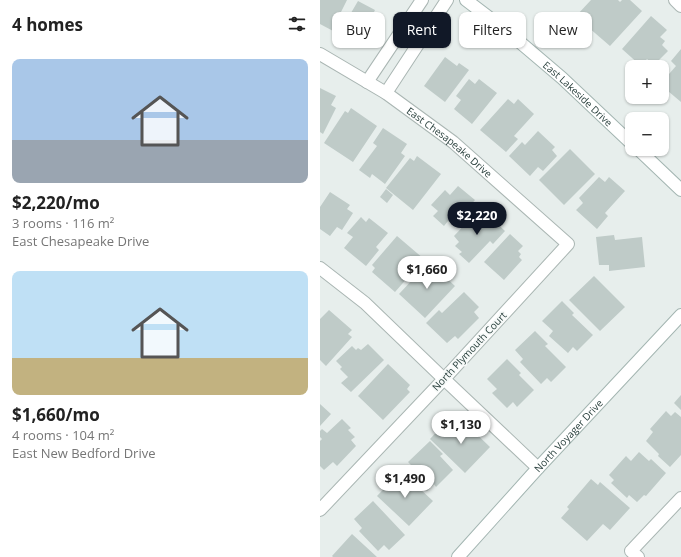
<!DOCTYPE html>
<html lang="en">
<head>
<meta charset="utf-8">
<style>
	body { margin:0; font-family:"Open Sans",sans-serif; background:#f6f6f6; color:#222; height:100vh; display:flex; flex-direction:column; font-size:15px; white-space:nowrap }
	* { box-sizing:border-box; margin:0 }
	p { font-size:13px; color:#767676 }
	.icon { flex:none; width:22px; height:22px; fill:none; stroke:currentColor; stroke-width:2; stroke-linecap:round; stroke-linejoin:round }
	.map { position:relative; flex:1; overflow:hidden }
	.details { display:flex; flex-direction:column; background:#fff; width:320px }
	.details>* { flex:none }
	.hud { position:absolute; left:12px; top:12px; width:289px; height:36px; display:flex; gap:8px }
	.tools { position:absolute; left:305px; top:60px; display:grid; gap:8px }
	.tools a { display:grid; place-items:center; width:44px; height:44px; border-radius:8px; background:#fff; box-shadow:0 1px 3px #0004; font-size:20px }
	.price { position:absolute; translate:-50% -34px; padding:0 9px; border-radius:14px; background:#fff; color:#222; font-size:13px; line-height:26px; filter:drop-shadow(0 1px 2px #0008) }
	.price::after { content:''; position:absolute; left:50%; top:24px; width:12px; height:9px; margin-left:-6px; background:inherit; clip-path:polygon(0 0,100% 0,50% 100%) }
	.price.selected { background:#111827; color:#fff }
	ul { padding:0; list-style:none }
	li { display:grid; align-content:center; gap:8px; height:212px; padding:0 12px }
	li span { display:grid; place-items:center; height:124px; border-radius:8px; color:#555 }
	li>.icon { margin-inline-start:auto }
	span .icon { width:72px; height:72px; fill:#fffc; stroke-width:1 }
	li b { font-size:17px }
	h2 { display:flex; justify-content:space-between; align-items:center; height:48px; padding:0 12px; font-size:17px }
	.chip { padding:0 14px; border-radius:8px; background:#fff; box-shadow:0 1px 3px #0004; font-size:14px; line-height:36px }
	.chip.selected { background:#111827; color:#fff }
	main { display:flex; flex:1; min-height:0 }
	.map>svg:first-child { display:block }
</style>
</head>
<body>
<main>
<section class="details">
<h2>4 homes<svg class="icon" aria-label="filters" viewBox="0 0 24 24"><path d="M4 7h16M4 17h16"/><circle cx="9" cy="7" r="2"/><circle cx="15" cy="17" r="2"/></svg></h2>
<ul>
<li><span style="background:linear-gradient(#a9c7e8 65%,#9aa5b1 0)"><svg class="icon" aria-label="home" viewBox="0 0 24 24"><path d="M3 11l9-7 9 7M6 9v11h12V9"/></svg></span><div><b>$2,220/mo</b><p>3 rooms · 116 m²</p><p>East Chesapeake Drive</p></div></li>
<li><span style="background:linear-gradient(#bfe0f5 70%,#c2b280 0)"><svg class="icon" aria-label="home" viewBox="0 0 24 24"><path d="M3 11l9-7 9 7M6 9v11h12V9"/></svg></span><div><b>$1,660/mo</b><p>4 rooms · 104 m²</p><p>East New Bedford Drive</p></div></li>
</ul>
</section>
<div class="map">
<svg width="361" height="557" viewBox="0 0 361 557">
	<rect width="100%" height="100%" fill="#e7eeec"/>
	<path fill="#bfcbc8" d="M0 0H27L20 14 23 16 15 32 0 24Z
		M271 0H298L300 2 302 0H310L322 11 290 46 261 21 263 20 257 15Z
		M38 1 55 10 53 14 60 18 48 39 43 36 37 46 18 35Z
		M331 16 347 30 340 37 345 41 342 45 348 51 334 65 327 59 321 66 302 49Z
		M361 49V102L342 86V82L356 66 351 61Z
		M125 57 137 66 139 63 149 70 125 102 104 86Z
		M149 79 155 84 159 79 177 93 152 124 134 109 141 100 136 96Z
		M0 88 16 96 11 105 16 108 3 134 0 132Z
		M188 99 194 104 198 99 214 114 194 136 198 139 186 152 160 130Z
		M31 108 57 126 33 162 4 143 25 111 28 113Z
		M63 128 87 144 81 153 85 156 65 184 52 174 50 178 39 170 57 146 53 143Z
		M218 131 235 147 232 150 237 156 223 171 218 167 210 176 189 156 202 142 205 145Z
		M250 149 275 174 244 205 219 180Z
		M97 156 121 174 93 210 66 188 90 158 94 161Z
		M279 177 285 182 289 177 305 191 285 213 288 216 277 229 256 210 263 203 259 198Z
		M138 186 155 200 133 224 128 221 124 226 113 216 118 211 111 205 125 190 130 195Z
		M66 189 73 195 67 203 60 197Z
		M10 192 30 205 27 209 33 213 22 230 17 227 10 236 0 229V207Z
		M165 212 185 231 173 244 170 241 149 263 139 254 142 252 135 246 139 242 134 236 153 216 157 220Z
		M41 217 46 222 49 218 68 233 56 247 59 250 46 266 24 248 33 237 27 233Z
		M190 234 203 246 198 251 201 254 199 257 202 260 184 280 164 262Z
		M294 235 295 240 322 237 325 267 289 271V265H279L276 237Z
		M77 236 104 259 75 292 52 272 55 268 52 265Z
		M109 262 135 286 105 318 79 294Z
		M274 276 305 307 280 331 249 300Z
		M144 292 159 307 154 312 159 318 138 339 135 336 127 343 106 323 119 310 122 313Z
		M242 301 254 313 252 315 273 335 257 351 253 347 248 353 229 336 233 331 222 321Z
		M9 310 32 330 28 334 32 337 6 366 0 360V319Z
		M215 331 228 344 225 346 246 367 231 382 227 378 221 384 200 362 203 359 195 350Z
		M48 344 64 360 31 392 21 383 28 377 20 369 22 367 16 361 32 346 36 350 38 348 41 350Z
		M187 359 201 373 199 375 214 390 197 407 193 402 187 408 172 393 177 389 167 379Z
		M68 364 90 385 87 389 90 392 63 420 38 396Z
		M361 395V410L354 403Z
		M0 404 11 414 0 426Z
		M346 411 351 416 355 412 361 417V455L350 467 338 456 339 454 326 441 333 432 330 429Z
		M22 419 31 428 28 430 35 437 31 440 36 446 17 466 13 462 4 470 0 466V441L2 439 0 437V431L2 429 7 433Z
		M142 420 170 447 145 473 110 439 123 425 130 432Z
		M110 441 123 454 120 456 133 470 116 487 114 484 107 491 93 476 97 471 88 462Z
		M319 452 329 461 331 459 346 473 326 496 324 495 317 502 309 495 307 498 291 483 294 480 289 475 306 456 311 461Z
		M78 474 81 477 84 474 113 501 89 526 57 496Z
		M271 479 278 485 280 482 310 508 290 530 283 524 267 541 241 518 249 509 247 507Z
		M53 501 85 535 69 550 64 545 58 551 39 531 42 528 34 519Z
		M32 534 57 557H13L12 556Z"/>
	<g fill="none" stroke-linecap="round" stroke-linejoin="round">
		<g stroke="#aab6b3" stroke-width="14">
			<g id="street">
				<path d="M355 0 361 6"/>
				<path id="s1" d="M0 54 66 93 133 142 248 244 124 379 0 510"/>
				<path d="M47 82 102 0"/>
				<path d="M66 93 127 0"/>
				<path d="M0 268 45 303 124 379 218 468"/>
				<path d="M318 557 311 551 361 498"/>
			</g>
		</g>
		<g stroke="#a3b5b1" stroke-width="14">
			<g id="secondary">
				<path id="s2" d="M146 0 188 32 242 78 312 144"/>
				<path d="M318 149 361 190"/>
				<path id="s3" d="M138 557 218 468 361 315"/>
			</g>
		</g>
		<use href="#street" stroke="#fff" stroke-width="12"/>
		<use href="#secondary" stroke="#fff" stroke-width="12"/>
	</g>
	<g text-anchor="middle" stroke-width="3.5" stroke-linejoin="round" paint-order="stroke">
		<g font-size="10" fill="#273e3b" stroke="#f7faf9">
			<text dy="4" stroke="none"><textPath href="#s2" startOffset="146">East Lakeside Drive</textPath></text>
			<text dy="4" stroke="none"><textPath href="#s1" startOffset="157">East Chesapeake Drive</textPath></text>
			<text transform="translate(149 351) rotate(-47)" y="4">North Plymouth Court</text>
			<text dy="4" stroke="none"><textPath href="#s3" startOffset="164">North Voyager Drive</textPath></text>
		</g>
	</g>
</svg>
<div class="tools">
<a>+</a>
<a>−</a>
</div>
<b class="price selected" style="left:157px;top:236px">$2,220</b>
<b class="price" style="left:107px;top:290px">$1,660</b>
<b class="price" style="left:141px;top:445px">$1,130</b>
<b class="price" style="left:85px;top:499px">$1,490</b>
<div class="hud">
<a class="chip">Buy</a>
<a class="chip selected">Rent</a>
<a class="chip">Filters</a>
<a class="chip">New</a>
</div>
</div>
</main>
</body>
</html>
